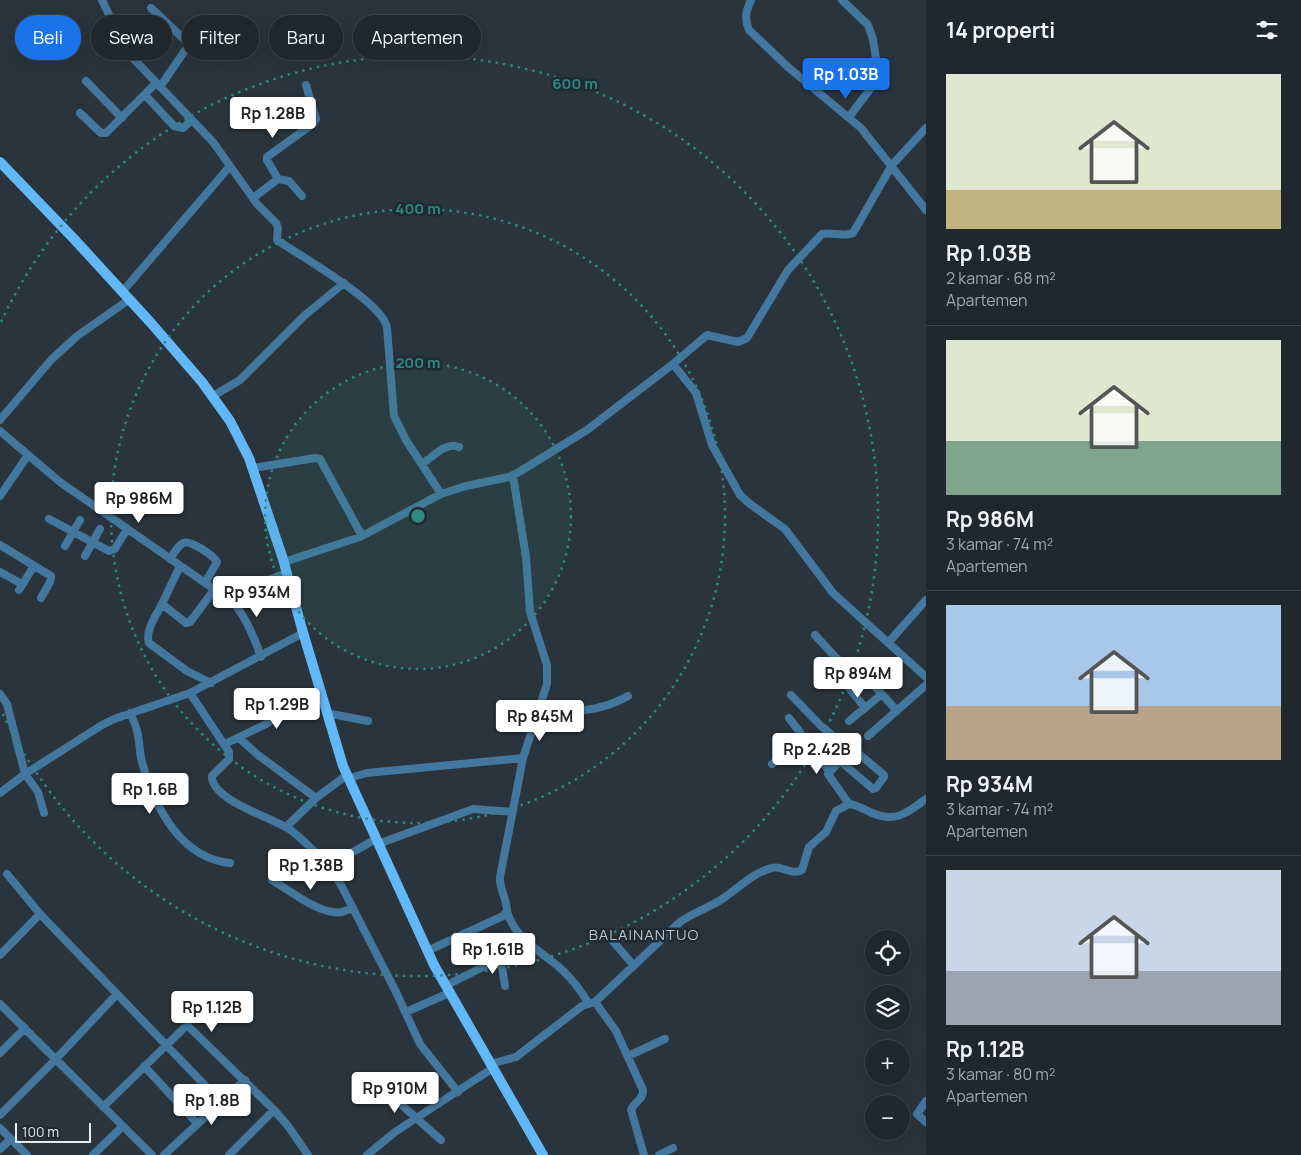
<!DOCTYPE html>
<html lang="id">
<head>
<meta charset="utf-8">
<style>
	body { margin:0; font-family:Manrope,sans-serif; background:#2d3339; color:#f1f3f6; height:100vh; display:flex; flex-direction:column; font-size:19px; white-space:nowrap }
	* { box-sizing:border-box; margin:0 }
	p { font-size:16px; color:#a2a5aa }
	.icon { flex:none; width:28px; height:28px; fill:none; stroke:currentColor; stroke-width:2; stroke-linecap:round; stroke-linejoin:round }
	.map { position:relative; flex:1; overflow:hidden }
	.sheet { display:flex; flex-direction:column; background:#20272d; width:375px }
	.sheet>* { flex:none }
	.banner { position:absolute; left:15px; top:15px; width:475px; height:45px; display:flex; gap:10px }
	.fabs { position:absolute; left:865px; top:930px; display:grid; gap:10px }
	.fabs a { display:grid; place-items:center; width:45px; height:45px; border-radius:50%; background:#20272d; box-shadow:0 5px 20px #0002,0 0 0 1px #3d4449; font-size:25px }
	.scale { position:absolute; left:15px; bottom:12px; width:76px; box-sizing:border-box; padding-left:5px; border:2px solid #e4ebf0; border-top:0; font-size:14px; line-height:18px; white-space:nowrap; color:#e4ebf0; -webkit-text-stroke:4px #202a32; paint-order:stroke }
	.price { position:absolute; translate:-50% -42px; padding:0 11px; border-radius:5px; background:#fff; color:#222; font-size:16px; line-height:32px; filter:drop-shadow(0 1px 2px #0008) }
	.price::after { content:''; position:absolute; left:50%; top:30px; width:15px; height:11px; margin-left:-8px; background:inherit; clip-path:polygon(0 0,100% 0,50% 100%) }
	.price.current { background:#1a73e8; color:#fff }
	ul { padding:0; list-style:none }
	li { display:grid; align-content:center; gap:10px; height:265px; padding:0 20px }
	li+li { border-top:1px solid #3d4449 }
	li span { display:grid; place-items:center; height:155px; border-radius:0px; color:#555 }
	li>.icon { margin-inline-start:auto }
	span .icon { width:90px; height:90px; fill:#fffc; stroke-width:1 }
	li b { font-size:21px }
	h2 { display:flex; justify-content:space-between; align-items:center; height:60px; padding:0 20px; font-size:21px }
	.pill { padding:0 18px; border-radius:22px; background:#20272d; box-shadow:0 5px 20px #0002,0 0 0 1px #3d4449; font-size:18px; line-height:45px }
	.pill.current { background:#1a73e8; color:#fff }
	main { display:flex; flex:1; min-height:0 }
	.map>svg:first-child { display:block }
</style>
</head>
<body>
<main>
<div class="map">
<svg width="926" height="1155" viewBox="0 0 926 1155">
	<rect width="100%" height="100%" fill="#2a343c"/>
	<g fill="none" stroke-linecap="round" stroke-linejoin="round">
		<path stroke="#44779d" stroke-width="8" d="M102 0 127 52 213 142 257 204 276 223 278 228 277 240C300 256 384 303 387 328L394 416 406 440 441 494
			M751 0C746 11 744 18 749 30L788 67 861 128 926 210
			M842 0 868 25 873 39 878 72 877 80 849 117
			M151 8 187 42 188 46 160 87
			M86 81 122 118
			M145 95 174 126 183 128 192 120
			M80 113 101 133H106L156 83
			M278 179 289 181 302 196
			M253 198 278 179 267 160V157L314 123 316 119 306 85
			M123 291 230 166
			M673 364 696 393 712 445 740 495 750 504 785 529 833 593 926 677
			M213 396 240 380 304 316 344 283
			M0 420 51 360 77 336 130 299
			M0 431 60 482 221 594 227 595 287 573
			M422 464C433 457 446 441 459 447
			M253 468 315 458 320 459 362 536
			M0 496 28 455
			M49 519 109 551 115 549 127 529
			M0 545 51 576 50 582 41 598
			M65 546 80 520
			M85 556 100 529
			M170 559C173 554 178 546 183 543 190 539 214 556 217 562L205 583
			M284 562 360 537 441 494 466 486 509 477 519 472 587 430 673 364 707 335 738 342 747 338 788 270 822 234C832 232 844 237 853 233L892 165 926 128
			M180 566 162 604 186 623 190 622 214 590
			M0 572 22 584
			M19 590 34 566
			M227 595C244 613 253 634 261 657
			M162 604C156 616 145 630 149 643L187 671 211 683
			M815 635 850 673V677L846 684 865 708
			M888 643 926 600
			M819 671C827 673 832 665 838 659
			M863 673 897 711
			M190 693 229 752V759L212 776C211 801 275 818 292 831 310 846 329 865 341 885L396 992 420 1044 458 1092
			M0 694 7 704 25 774 38 792 44 813
			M791 695 821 726 850 750 853 749 884 775V777L876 788 873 789 840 761
			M538 710C570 712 599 713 628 696
			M130 713C133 719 136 725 137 731 140 741 139 752 142 762 154 806 180 858 230 863
			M326 713 368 721
			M789 718 830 772
			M849 721 882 694
			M868 736 926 685
			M239 738 258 755 316 798
			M225 744 268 723 276 713 322 699
			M772 764 806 740
			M349 778 367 773 523 758
			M0 793 25 774 102 725 114 719 190 693 303 633
			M849 804 828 774 850 750
			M286 827 316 798 347 775
			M378 844 473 809 512 812
			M331 869 353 852 376 839
			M7 874 40 914 221 1102
			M272 880C289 890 321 916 342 912 345 911 350 909 353 908
			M507 911C514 938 539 950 559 967 572 978 580 990 589 1004
			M611 939 634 966
			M427 951 503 916 507 911C507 899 499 889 500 877L523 758 547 684V665L530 612 526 557 513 476
			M0 955 40 914
			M496 961 502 967 505 986
			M445 986 505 956 526 941
			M595 1002 616 1031 643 1090C644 1099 634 1102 631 1110L644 1155
			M0 1004 152 1155
			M406 1012 449 993
			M0 1053 25 1028
			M628 1056 665 1039
			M490 1064 516 1057 582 1006 595 1002 680 922C692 913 706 909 719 901 736 891 751 873 772 868 783 865 791 876 802 870L809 847 826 832 836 811 849 804C857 805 864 809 872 813 896 823 907 813 926 799
			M144 1066 197 1123
			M387 1092 441 1140
			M926 1101 917 1114 926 1122
			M103 1107 184 1028 188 1026 274 1110 288 1126 308 1155
			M0 1115 56 1059 117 994
			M0 1128 27 1155
			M0 1149 11 1139
			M93 1155 123 1126
			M164 1155 245 1080
			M229 1155 274 1110
			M367 1155 395 1132 493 1068
			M659 1155 673 1148"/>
		<path stroke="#62b7f6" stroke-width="10" d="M0 162 75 240 151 323 202 382 230 421 249 458 283 559 302 629 343 766 434 965 543 1155"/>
	</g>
	<circle cx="418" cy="516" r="153" fill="#2f8882" fill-opacity=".12"/>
	<g fill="none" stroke="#2f8882" stroke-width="2.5" stroke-dasharray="2.5 5">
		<circle cx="418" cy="516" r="153"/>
		<circle cx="418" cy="516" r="307"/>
		<path d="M1 322A460 460 0 1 1 1 710"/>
	</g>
	<g text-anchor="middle" stroke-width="5" stroke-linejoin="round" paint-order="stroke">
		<g font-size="15" letter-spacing="1" fill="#b6c3cd" stroke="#202a32">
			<text x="644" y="940">BALAINANTUO</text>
		</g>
	</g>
	<circle cx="418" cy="516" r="8" fill="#2f8882" stroke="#202a32" stroke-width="2.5"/>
	<g font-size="15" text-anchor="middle" font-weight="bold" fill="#2f8882" stroke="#202a32" stroke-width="5" stroke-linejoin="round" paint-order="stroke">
		<text x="575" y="89">600 m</text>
		<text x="418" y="214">400 m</text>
		<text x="418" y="368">200 m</text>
	</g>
</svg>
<div class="fabs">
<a><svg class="icon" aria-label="locate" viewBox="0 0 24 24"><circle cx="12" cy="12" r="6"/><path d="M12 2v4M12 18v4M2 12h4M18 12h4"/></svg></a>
<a><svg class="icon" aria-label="layers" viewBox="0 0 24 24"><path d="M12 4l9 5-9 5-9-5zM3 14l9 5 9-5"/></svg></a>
<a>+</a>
<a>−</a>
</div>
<div class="scale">100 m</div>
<b class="price current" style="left:846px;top:100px">Rp 1.03B</b>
<b class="price" style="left:273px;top:139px">Rp 1.28B</b>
<b class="price" style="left:139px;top:524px">Rp 986M</b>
<b class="price" style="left:257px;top:618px">Rp 934M</b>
<b class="price" style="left:858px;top:699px">Rp 894M</b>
<b class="price" style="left:277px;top:730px">Rp 1.29B</b>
<b class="price" style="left:540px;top:742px">Rp 845M</b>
<b class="price" style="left:817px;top:775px">Rp 2.42B</b>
<b class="price" style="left:150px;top:815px">Rp 1.6B</b>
<b class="price" style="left:311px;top:891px">Rp 1.38B</b>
<b class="price" style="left:493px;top:975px">Rp 1.61B</b>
<b class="price" style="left:212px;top:1033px">Rp 1.12B</b>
<b class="price" style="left:395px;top:1114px">Rp 910M</b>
<b class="price" style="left:212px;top:1126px">Rp 1.8B</b>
<div class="banner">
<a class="pill current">Beli</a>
<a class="pill">Sewa</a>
<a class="pill">Filter</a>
<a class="pill">Baru</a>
<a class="pill">Apartemen</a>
</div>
</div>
<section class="sheet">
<h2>14 properti<svg class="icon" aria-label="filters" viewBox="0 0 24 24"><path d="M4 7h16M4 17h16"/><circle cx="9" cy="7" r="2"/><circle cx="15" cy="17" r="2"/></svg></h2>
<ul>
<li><span style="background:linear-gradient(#dfe7d0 75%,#c2b280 0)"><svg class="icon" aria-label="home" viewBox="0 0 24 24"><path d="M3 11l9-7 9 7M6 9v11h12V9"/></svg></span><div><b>Rp 1.03B</b><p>2 kamar · 68 m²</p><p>Apartemen</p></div></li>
<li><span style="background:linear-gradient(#dfe7d0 65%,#7fa58c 0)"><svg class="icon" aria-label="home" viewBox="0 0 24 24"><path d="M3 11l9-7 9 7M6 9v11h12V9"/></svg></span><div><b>Rp 986M</b><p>3 kamar · 74 m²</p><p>Apartemen</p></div></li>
<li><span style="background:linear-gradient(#a9c7e8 65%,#b9a48a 0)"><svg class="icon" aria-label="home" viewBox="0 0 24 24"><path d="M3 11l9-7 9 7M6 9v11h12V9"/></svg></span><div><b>Rp 934M</b><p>3 kamar · 74 m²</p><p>Apartemen</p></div></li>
<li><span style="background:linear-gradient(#c9d6e8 65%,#9aa5b1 0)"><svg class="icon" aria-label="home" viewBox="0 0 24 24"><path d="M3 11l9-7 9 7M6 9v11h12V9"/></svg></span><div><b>Rp 1.12B</b><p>3 kamar · 80 m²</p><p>Apartemen</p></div></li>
</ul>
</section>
</main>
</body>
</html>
